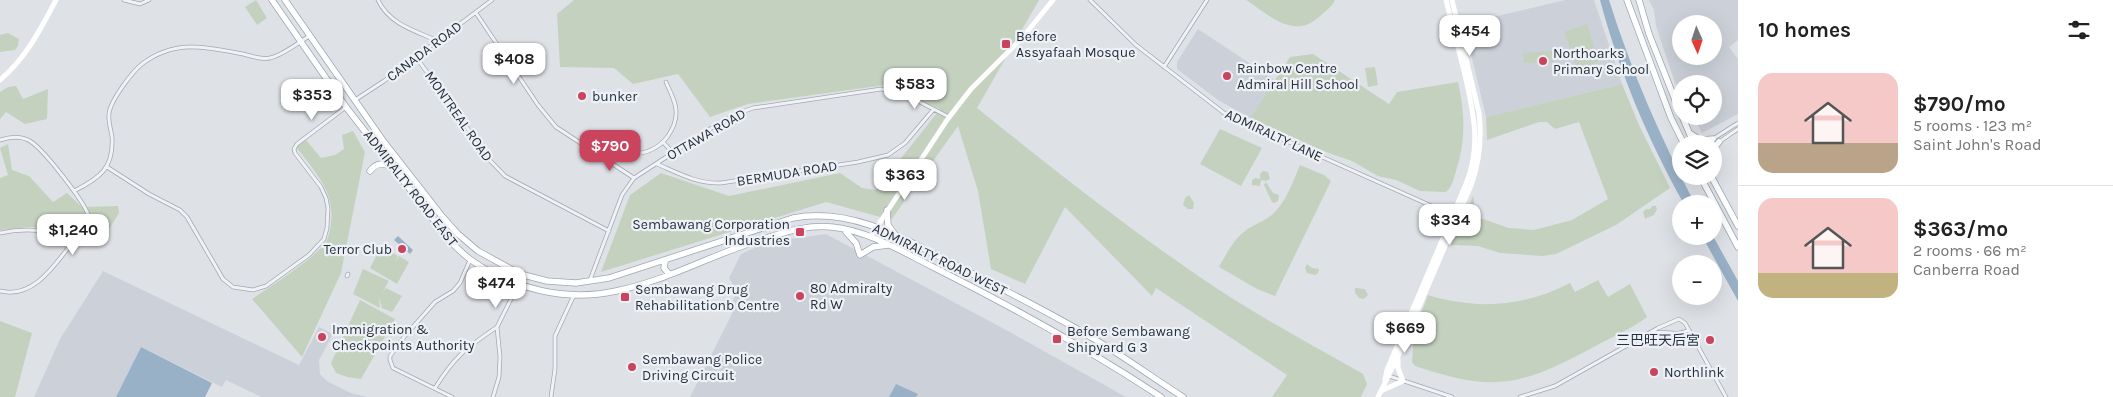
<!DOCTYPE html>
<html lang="en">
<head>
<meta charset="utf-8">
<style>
	body { margin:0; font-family:Karla,"Noto Sans SC",sans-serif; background:#f6f6f6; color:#222; height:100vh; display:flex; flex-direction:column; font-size:19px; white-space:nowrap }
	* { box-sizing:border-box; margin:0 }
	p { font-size:16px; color:#767676 }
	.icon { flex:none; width:28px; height:28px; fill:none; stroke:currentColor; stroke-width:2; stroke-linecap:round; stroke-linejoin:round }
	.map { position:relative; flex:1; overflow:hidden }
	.drawer { display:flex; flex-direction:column; background:#fff; width:375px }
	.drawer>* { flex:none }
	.needle { width:32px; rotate:177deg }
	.controls { position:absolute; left:1672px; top:15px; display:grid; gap:10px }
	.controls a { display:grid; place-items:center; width:50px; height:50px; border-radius:50%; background:#fff; box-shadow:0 5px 20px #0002; font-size:25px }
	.price { position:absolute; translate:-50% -42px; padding:0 11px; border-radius:10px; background:#fff; color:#222; font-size:16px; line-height:32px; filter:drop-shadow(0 1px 2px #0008) }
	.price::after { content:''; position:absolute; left:50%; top:30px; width:15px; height:11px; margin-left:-8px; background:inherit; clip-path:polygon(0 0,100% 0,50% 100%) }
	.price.active { background:#cb445d; color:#fff }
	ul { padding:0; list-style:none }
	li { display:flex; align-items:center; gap:15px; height:125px; padding:0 20px }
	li+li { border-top:1px solid #e0e0e0 }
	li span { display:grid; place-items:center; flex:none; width:140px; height:100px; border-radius:15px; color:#555 }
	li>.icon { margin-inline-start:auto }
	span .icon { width:60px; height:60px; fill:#fffc; stroke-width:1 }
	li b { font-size:21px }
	h2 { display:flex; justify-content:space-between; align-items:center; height:60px; padding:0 20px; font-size:21px }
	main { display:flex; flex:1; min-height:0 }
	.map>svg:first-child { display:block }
</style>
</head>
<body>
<main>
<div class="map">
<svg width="1738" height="397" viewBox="0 0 1738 397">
	<rect width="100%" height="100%" fill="#dee2e7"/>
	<path fill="#ccd1d9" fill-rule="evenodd" d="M1565 0H1594L1622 84 1486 117 1464 24Z
		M1649 0H1738V40L1729 47 1738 59V114L1702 133 1693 116H1714V84H1681V94L1674 80 1656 26 1654 10ZM1681 24H1714V56H1681Z
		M1198 29 1275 80 1250 118 1218 100 1177 69V62Z
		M826 234 1008 331 1126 397H690L735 308 732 303 737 291 729 278 741 254 767 242Z
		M103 271 299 365 319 327 333 334 319 360 320 374 327 381 351 393 367 397H261L226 380 222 387 141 347 116 397H34L60 339Z"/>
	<path fill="#c4d1bf" d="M256 0 267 18 257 25 245 7Z
		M574 0H1039L977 108C1049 166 1121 223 1197 275 1250 312 1307 342 1363 374L1367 384 1361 397H1272L1287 375 1156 288 1152 296 1065 207 1025 284 991 269 978 191 958 126 891 220 826 202 601 272 630 195 661 173 729 196 840 173 862 188 876 190 940 109 885 85 748 104 710 117 678 74 633 84 614 68 560 67 557 14Z
		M1246 0H1335C1332 7 1324 12 1319 17 1293 40 1269 15 1246 0Z
		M1587 24 1599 62 1577 69 1564 32Z
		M8 33 19 39 18 46 15 50 0 52V35Z
		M1554 51 1555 62 1524 63 1523 53Z
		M1313 54 1389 104 1397 92 1458 82C1465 113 1466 140 1456 171 1454 178 1452 187 1446 192L1420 191 1396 180 1378 176 1352 161 1326 152 1250 118 1290 57Z
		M1375 67 1378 85 1368 87 1365 68Z
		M1622 84 1639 125 1670 188 1616 225 1556 254 1542 256 1500 253 1478 246 1451 245 1473 196 1477 217 1509 228 1534 230 1572 220 1608 199 1579 122 1555 129 1547 122H1539L1487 140 1486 117Z
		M16 86 23 99 48 89 47 119 25 124 6 112 0 119V92L8 87Z
		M1220 129 1262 148 1241 186 1200 164Z
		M353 131 365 152 341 273 302 357 252 299C268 288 320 255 327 240 332 228 333 210 329 198 325 182 307 161 296 147L306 140 321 158 335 155 344 149 342 135Z
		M8 144 12 170 29 176 53 202 67 193 82 207 118 206 119 213 109 229 73 234 51 228 30 227 0 230V178L8 175 0 148Z
		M1300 165 1324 175 1331 181 1275 296 1257 289 1219 267C1226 255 1233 240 1244 232 1253 224 1265 222 1274 213 1287 200 1293 181 1300 165Z
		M1263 171 1268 172 1270 179 1266 181 1261 180 1260 186 1252 185V180L1255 178 1260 179V174Z
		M1266 182 1273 193 1279 195 1278 201 1274 203 1272 202 1264 185Z
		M1189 195 1194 203 1193 209H1188L1183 205 1185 198Z
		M1652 206H1656L1657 209 1654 215 1645 219 1643 212 1646 209H1650Z
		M381 247 398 256 395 263 399 256 409 262 397 284 370 268Z
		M1307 264 1312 268 1319 269 1318 273 1315 275 1307 273 1305 268Z
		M363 269 389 281 382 293 386 288 402 296 392 312 382 308 379 297 380 308 353 294Z
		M1598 280 1608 297 1630 284 1647 317C1630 330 1609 338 1590 349 1519 387 1492 392 1415 366L1412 362 1414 332 1428 295C1477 310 1524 307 1570 283L1575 292Z
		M1355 288 1365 289 1368 295 1364 299 1359 298 1355 293Z
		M360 300 395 319 361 379 347 377 336 373 331 363Z
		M0 321 32 333 15 397H0Z"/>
	<path fill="#99b1c7" d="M1600 0H1609C1632 73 1660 136 1695 204H1684C1648 140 1619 71 1600 0Z
		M398 236 413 250 410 254 394 240Z
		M1702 236H1713L1738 281V301Z
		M141 347 212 383 205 397H116Z
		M896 384 918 394 916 397H889Z"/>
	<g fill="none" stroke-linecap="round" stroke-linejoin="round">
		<g stroke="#a3a9b1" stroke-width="4.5">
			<path id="street" d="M124 0 140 4 149 0
				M378 0C389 24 415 31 438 41
				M1090 0 1136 45 1224 113 1454 216
				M476 13 538 105 556 127 634 178
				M416 57 468 129 479 149 505 176 609 231
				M1164 67 1207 0
				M355 100 384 81 492 0
				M587 136C610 156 648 163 668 136 672 130 676 122 676 114 677 103 670 92 666 82
				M0 140C9 137 21 136 30 141 43 149 87 204 89 218 87 228 78 235 72 243 54 266 33 299 0 291
				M663 142 672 152
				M1719 142 1738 129
				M1705 144 1738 123
				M596 152 606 146
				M657 164C678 173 697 184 721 183L858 162 888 155 905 143 933 110
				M107 167 149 194 180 210 187 217 223 279 233 287 253 290 266 286 309 255 324 239 327 228 328 208 326 198 321 187 295 153 294 149 297 144 346 107
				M74 191C100 178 114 168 112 137 111 130 108 121 109 114 110 101 132 72 142 64 175 39 206 47 243 54 251 56 262 60 270 58 283 55 298 43 309 36
				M0 233C26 227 50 230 75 238
				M347 276 348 274
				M590 280 622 195 634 178 708 130 739 113 753 108 881 89 904 94 949 117
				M1653 333C1667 330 1674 337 1689 330
				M1389 376 1452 397
				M435 388C455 356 466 348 497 327
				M452 397 393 368 390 360V356L404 337 435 302 453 291 460 283 470 260
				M493 397 499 377 500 357 497 327 523 275
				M551 397 555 369V336L574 295
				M1520 397 1555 386 1658 328 1679 319 1685 323 1726 397"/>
		</g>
		<g stroke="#9da7b3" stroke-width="7">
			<path id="primary" d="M272 0 346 107 451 242C457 248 464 255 471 260 512 289 567 302 616 291 666 281 711 255 760 240 783 233 807 224 832 227 869 231 901 251 933 267 1011 306 1088 349 1161 397
				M285 0 384 142 441 215 458 234 478 251 520 274 547 281 576 283 609 278 793 218C856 206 913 244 967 271 1010 293 1053 314 1094 339 1125 357 1153 378 1183 397
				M1627 0 1671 118 1684 144
				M1639 0 1649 34 1681 115
				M1682 116 1694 144
				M1691 134 1700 140 1713 139
				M1714 148 1719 142
				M370 171C376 163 383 162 392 167
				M1700 176 1738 247
				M1711 176 1738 226
				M887 210 888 225 894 233
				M846 232 856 243 860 255 873 247 888 245
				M665 261 664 268 669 274"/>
		</g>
		<use href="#street" stroke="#f0f2f6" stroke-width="3"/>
		<path stroke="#fff" stroke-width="5" d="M0 80C26 58 40 30 56 0
			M871 236 947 120 971 89 1023 37 1053 0
			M1385 380 1387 370 1466 184C1482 145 1473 110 1464 71 1458 47 1452 24 1446 0
			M1381 391 1403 381 1398 368V359
			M1378 397 1398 356 1472 183C1480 159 1482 138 1479 113L1452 0"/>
		<use href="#primary" stroke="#fff" stroke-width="5.5"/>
	</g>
	<g fill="#cb445d" stroke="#edf1f5" stroke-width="2">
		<rect x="1001" y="39" width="10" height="10" rx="2.5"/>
		<circle cx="1543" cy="61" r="5"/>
		<circle cx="1227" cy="76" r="5"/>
		<circle cx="582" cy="96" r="5"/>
		<rect x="795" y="227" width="10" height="10" rx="2.5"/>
		<circle cx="402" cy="249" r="5"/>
		<circle cx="800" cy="296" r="5"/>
		<rect x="620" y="292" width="10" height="10" rx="2.5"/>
		<circle cx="322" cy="337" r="5"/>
		<rect x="1052" y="334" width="10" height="10" rx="2.5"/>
		<circle cx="1710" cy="340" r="5"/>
		<circle cx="632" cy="367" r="5"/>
		<circle cx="1654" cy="372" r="5"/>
	</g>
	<g text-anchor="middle" stroke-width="4.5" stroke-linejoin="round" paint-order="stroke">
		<g font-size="14" fill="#27303e" stroke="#edf1f5" text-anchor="start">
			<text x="1016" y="41">Before<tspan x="1016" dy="16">Assyafaah Mosque</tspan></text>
			<text x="1553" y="58">Northoarks<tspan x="1553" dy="16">Primary School</tspan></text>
			<text x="1237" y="73">Rainbow Centre<tspan x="1237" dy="16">Admiral Hill School</tspan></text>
			<text x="592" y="101">bunker</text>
			<text x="790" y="229" text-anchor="end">Sembawang Corporation<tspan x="790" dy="16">Industries</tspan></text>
			<text x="392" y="254" text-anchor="end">Terror Club</text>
			<text x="810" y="293">80 Admiralty<tspan x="810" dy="16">Rd W</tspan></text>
			<text x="635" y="294">Sembawang Drug<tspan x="635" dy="16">Rehabilitationb Centre</tspan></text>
			<text x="332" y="334">Immigration &amp;<tspan x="332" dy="16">Checkpoints Authority</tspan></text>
			<text x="1067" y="336">Before Sembawang<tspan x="1067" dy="16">Shipyard G 3</tspan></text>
			<text x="1700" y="345" text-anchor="end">三巴旺天后宮</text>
			<text x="642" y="364">Sembawang Police<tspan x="642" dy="16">Driving Circuit</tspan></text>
			<text x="1664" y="377">Northlink</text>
		</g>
		<g font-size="14" fill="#27303e" stroke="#edf1f5">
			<text transform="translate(424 51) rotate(-37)" y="5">CANADA ROAD</text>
			<text transform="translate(459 116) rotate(55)" y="5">MONTREAL ROAD</text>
			<text transform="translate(706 134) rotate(-30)" y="5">OTTAWA ROAD</text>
			<text transform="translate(1274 135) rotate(25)" y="5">ADMIRALTY LANE</text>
			<text transform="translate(787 173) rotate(-9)" y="5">BERMUDA ROAD</text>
			<text transform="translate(411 188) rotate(52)" y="5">ADMIRALTY ROAD EAST</text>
			<text transform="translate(940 259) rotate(26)" y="5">ADMIRALTY ROAD WEST</text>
		</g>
	</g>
</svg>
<div class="controls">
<a><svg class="needle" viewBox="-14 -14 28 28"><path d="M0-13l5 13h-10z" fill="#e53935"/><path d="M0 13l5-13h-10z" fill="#767676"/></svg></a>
<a><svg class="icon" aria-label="locate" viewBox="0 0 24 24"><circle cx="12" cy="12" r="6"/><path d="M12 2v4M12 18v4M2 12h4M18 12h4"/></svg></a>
<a><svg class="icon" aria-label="layers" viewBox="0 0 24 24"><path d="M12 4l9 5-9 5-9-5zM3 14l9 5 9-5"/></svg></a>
<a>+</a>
<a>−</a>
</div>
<b class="price" style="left:1470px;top:57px">$454</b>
<b class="price" style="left:514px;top:85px">$408</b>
<b class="price" style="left:915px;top:110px">$583</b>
<b class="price" style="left:312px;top:121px">$353</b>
<b class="price active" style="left:610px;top:172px">$790</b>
<b class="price" style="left:905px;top:201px">$363</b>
<b class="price" style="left:1450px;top:246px">$334</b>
<b class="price" style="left:73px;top:256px">$1,240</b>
<b class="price" style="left:496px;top:309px">$474</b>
<b class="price" style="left:1405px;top:354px">$669</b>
</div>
<section class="drawer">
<h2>10 homes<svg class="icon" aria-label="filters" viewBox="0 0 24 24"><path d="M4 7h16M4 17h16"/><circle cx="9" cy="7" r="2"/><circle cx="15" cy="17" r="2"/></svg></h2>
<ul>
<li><span style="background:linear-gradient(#f6c9c9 70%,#b9a48a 0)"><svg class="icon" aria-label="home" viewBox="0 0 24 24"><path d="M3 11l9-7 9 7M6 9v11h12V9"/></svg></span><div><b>$790/mo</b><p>5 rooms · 123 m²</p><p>Saint John's Road</p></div></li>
<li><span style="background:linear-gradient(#f6c9c9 75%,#c2b280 0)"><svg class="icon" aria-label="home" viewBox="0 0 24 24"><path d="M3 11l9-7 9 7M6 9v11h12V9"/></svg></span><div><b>$363/mo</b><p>2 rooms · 66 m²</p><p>Canberra Road</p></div></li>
</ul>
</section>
</main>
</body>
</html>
